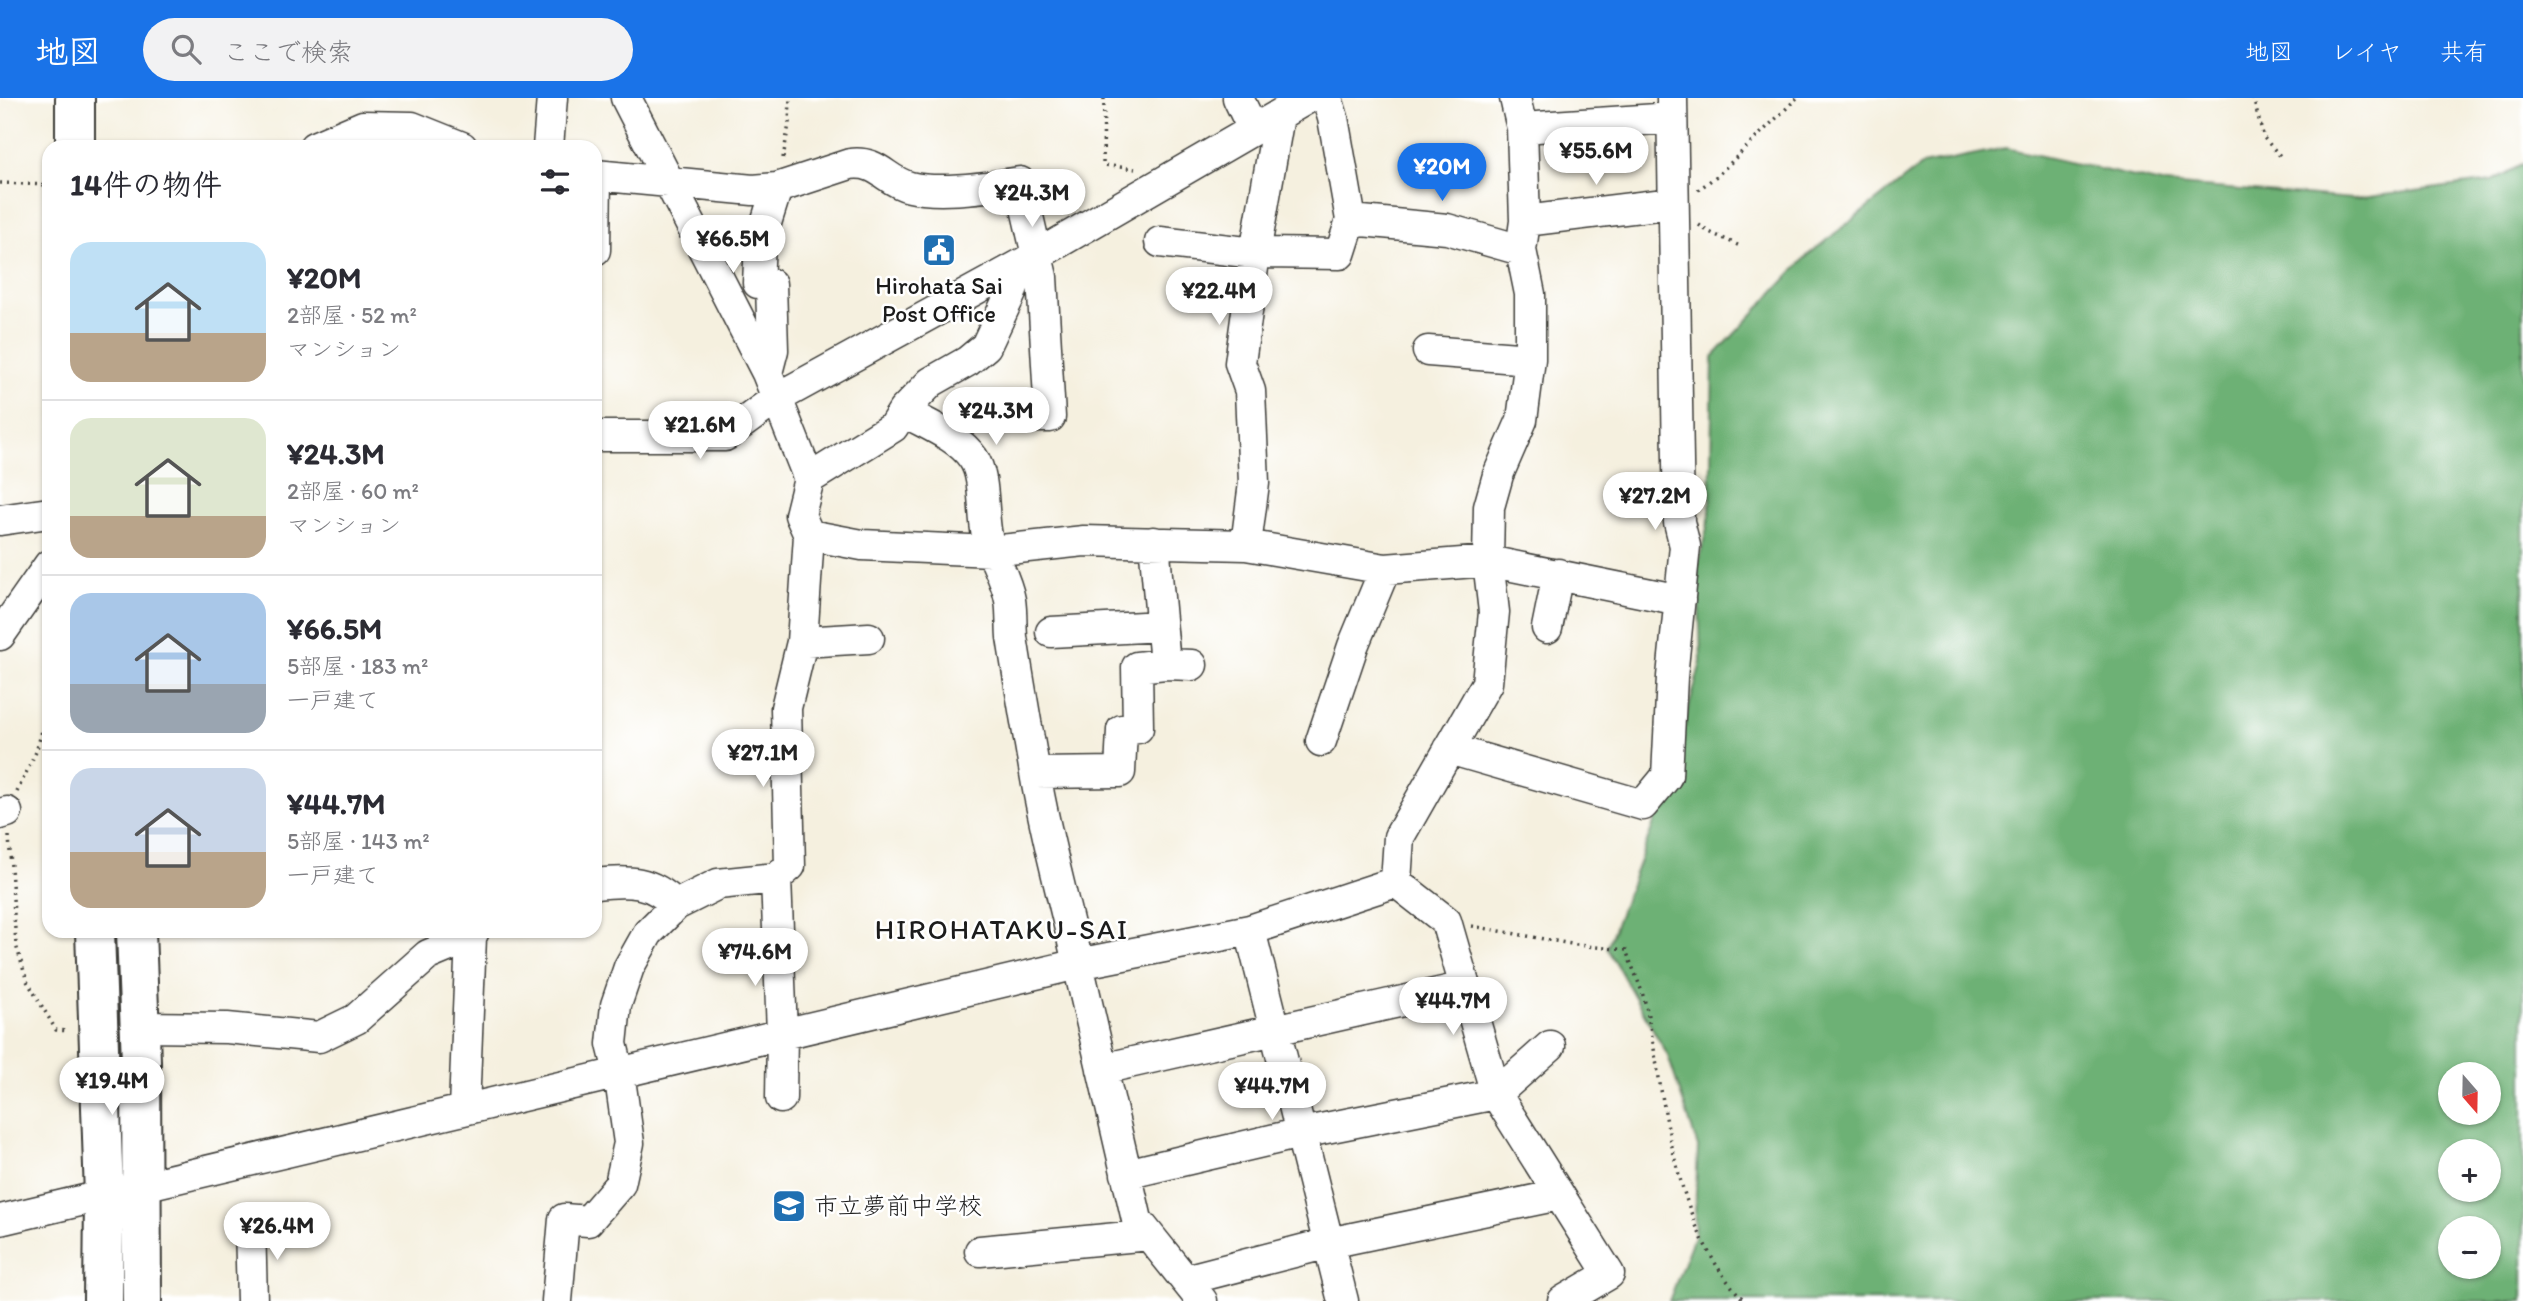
<!DOCTYPE html>
<html lang="ja">
<head>
<meta charset="utf-8">
<style>
	body { margin:0; font-family:Itim,"Klee One",sans-serif; background:#f2f2f3; color:#2b2b33; height:100vh; display:flex; flex-direction:column; font-size:26px; white-space:nowrap }
	* { box-sizing:border-box; margin:0 }
	p { font-size:23px; color:#7c7c81 }
	.icon { flex:none; width:38px; height:38px; fill:none; stroke:currentColor; stroke-width:2; stroke-linecap:round; stroke-linejoin:round }
	.map { position:relative; flex:1; overflow:hidden }
	.details { position:absolute; left:42px; top:42px; width:560px; height:798px; display:flex; flex-direction:column; background:#fff; border-radius:21px; box-shadow:0 2px 5px #0004 }
	.details>* { flex:none }
	.needle { width:46px; rotate:160deg }
	.fabs { position:absolute; left:2438px; top:964px; display:grid; gap:14px }
	.fabs a { display:grid; place-items:center; width:63px; height:63px; border-radius:50%; background:#fff; box-shadow:0 2px 5px #0004; font-size:35px }
	.price { position:absolute; translate:-50% -60px; padding:0 16px; border-radius:24px; background:#fff; color:#222; font-size:23px; line-height:46px; filter:drop-shadow(0 2px 4px #0008) }
	.price::after { content:''; position:absolute; left:50%; top:42px; width:21px; height:16px; margin-left:-10px; background:inherit; clip-path:polygon(0 0,100% 0,50% 100%) }
	.price.current { background:#1a73e8; color:#fff }
	ul { padding:0; list-style:none }
	li { display:flex; align-items:center; gap:21px; height:175px; padding:0 28px }
	li+li { border-top:2px solid #e1e1e2 }
	li span { display:grid; place-items:center; flex:none; width:196px; height:140px; border-radius:21px; color:#555 }
	li>.icon { margin-inline-start:auto }
	span .icon { width:84px; height:84px; fill:#fffc; stroke-width:1 }
	li b { font-size:30px }
	h2 { display:flex; justify-content:space-between; align-items:center; height:84px; padding:0 28px; font-size:30px }
	header { display:flex; align-items:center; gap:42px; box-sizing:border-box; height:98px; padding:0 35px; background:#1a73e8; color:#fff }
	header strong { font-size:33px }
	nav { display:flex; gap:38px; margin-inline-start:auto; font-size:24px }
	.search { width:490px; height:63px; background:#f2f2f3; display:flex; align-items:center; gap:18px; box-sizing:border-box; padding:0 24px; border-radius:38px; color:#7c7c81; font-size:26px }
	.map>svg:first-child { display:block }
</style>
</head>
<body>
<header>
<strong>地図</strong>
<div class="search"><svg class="icon" aria-label="search" viewBox="0 0 24 24"><circle cx="10" cy="10" r="6"/><path d="M15 15l6 6"/></svg>ここで検索</div>
<nav><a>地図</a><a>レイヤ</a><a>共有</a></nav>
</header>
<div class="map">
<svg width="2523" height="1203" viewBox="0 0 2523 1203">
	<rect width="100%" height="100%" fill="#fff"/>
	<filter id="ink" filterUnits="userSpaceOnUse"><feTurbulence type="fractalNoise" baseFrequency=".0143" numOctaves="2"/><feDisplacementMap in="SourceGraphic" scale="14" xChannelSelector="R" yChannelSelector="G"/><feConvolveMatrix kernelMatrix="1 2 1 2 8 2 1 2 1" color-interpolation-filters="sRGB"/></filter>
	<filter id="wash" filterUnits="userSpaceOnUse"><feTurbulence type="fractalNoise" baseFrequency=".00686" numOctaves="4" result="noise"/><feDisplacementMap in="SourceGraphic" scale="28" xChannelSelector="R" yChannelSelector="G"/><feGaussianBlur stdDeviation="1.57" result="paint"/><feColorMatrix in="noise" values="0 0 0 0 0 0 0 0 0 0 0 0 0 0 0 0 0 1.4 0 .05"/><feComposite in="paint" operator="in"/></filter>
	<g filter="url(#wash)">
		<rect width="100%" height="100%" fill="#f5f0df"/>
		<path fill="#6db175" stroke="#446648" stroke-width="2" fill-rule="evenodd" d="M2006 50 2166 86 2353 101 2492 83 2523 66V1203H1669L1694 1138 1698 1049 1668 958 1607 850 1669 685 1701 564 1698 467 1710 417 1713 259 1809 156 1922 67ZM2450 976H2488V1015H2450ZM2450 1054H2488V1092H2450ZM2450 1130H2488V1169H2450Z"/>
	</g>
	<g filter="url(#ink)">
		<g fill="none" stroke-linecap="round" stroke-linejoin="round">
			<g stroke="#3d3c39" stroke-width="33">
				<path id="minor" d="M1238 0 1253 31
					M1522 30 1672 20
					M314 49 363 28 412 29 462 49
					M548 49 552 0
					M595 77 753 92 777 90 850 66C879 62 885 83 910 89 939 96 990 89 1020 84L1042 179 1050 319H1035
					M1351 122 1447 131 1521 152
					M1525 123 1673 105
					M1160 144 1255 155 1340 156 1351 122 1333 20 1327 0
					M595 152 596 78
					M1428 253 1530 261
					M767 275 773 252 771 186 758 185 760 144 777 90
					M595 338H725L777 300 1020 167 1308 0
					M809 381 893 329 903 313 931 284 968 263 986 248 1011 195 1020 167
					M0 422 49 415
					M809 437 862 447 991 453 1084 443 1246 447 1385 471 1488 463 1680 502
					M1154 444 1165 566
					M1246 447 1254 385 1250 293 1240 265 1255 155 1279 18
					M1547 530 1558 476
					M1051 534 1161 528
					M0 537 49 467
					M802 544 869 540
					M1321 643 1353 548 1385 471
					M1449 651 1643 707 1667 678 1672 579 1685 448 1679 424 1672 0
					M1035 675 1120 674 1122 632 1138 630 1137 569 1165 566 1192 567
					M0 716 7 714
					M776 780 782 935 781 1000
					M1396 784 1399 739 1487 585 1494 514 1488 463 1489 409 1498 377 1522 322 1530 261V196L1521 152 1525 123 1522 30 1515 0
					M595 786C629 782 651 782 676 807
					M1250 832 1343 1203
					M141 929 227 930 319 939 356 921 428 857 471 839 474 833
					M1102 971 1465 889
					M464 1010 471 839
					M1126 1076 1301 1035 1496 996 1550 948
					M0 1122 1078 866C1064 802 1046 740 1035 675 1027 630 1019 584 1012 539 1011 527 1012 514 1010 502 1006 479 992 460 987 438 982 415 986 378 973 360 958 338 925 326 903 313
					M250 1125 252 1203
					M980 1153 1149 1137
					M1185 1182 1329 1145 1559 1097
					M557 1203 564 1121 588 1123 620 1086 629 1045 619 974 612 946 616 907 629 869 648 835 676 807 718 786 776 780 790 768 786 610 802 544 809 437 800 417 809 381 767 275 626 0
					M1202 1203 1137 1122 1078 866 1250 832 1396 784 1446 823 1496 996 1609 1176 1563 1203"/>
			</g>
			<g stroke="#3d3c39" stroke-width="42">
				<path id="major" d="M75 0V49
					M95 833 104 1098 103 1203
					M136 833 141 963 142 1203"/>
			</g>
			<path stroke="#3d3c39" stroke-width="3.5" stroke-dasharray="2 5" stroke-linecap="butt" d="M1104 0 1103 67 1135 71
				M2253 0 2264 40 2283 61
				M783 60 789 26 790 0
				M0 85 49 87
				M1698 92 1718 77 1797 0
				M1699 127 1707 133 1740 148
				M17 694 36 654 49 608
				M9 738 16 847 27 883 56 932 69 933
				M1472 828 1577 847 1626 852C1633 872 1643 892 1647 913 1666 1005 1673 1132 1745 1203"/>
			<use href="#minor" stroke="#fff" stroke-width="30"/>
			<use href="#major" stroke="#fff" stroke-width="38"/>
		</g>
	</g>
	<defs>
		<g id="civic-square" transform="scale(1.75)"><rect x="-9" y="-9" width="18" height="18" rx="4" fill="#1f6fb2" stroke="#fff"/><path d="M-.6-6.5H3V-4.5H.6V-3L4-1V1h2V6H-6V1h2V-1L-.6-3ZM-1.2 2.5V6h2.4V2.5Z" fill="#fff"/></g>
		<g id="school-square" transform="scale(1.75)"><rect x="-9" y="-9" width="18" height="18" rx="4" fill="#1f6fb2" stroke="#fff"/><path d="M0-5L7-2L0 1L-7-2ZM-4 1L0 2.5L4 1V4Q0 6-4 4Z" fill="#fff"/></g>
	</defs>
	<g fill-rule="evenodd">
		<use href="#civic-square" x="939" y="152"/>
		<use href="#school-square" x="789" y="1108"/>
	</g>
	<g text-anchor="middle" stroke-width="5" stroke-linejoin="round" paint-order="stroke">
		<g font-size="24" fill="#1c1c1c" stroke="#fff">
			<text x="939" y="196">Hirohata Sai<tspan x="939" dy="28">Post Office</tspan></text>
			<text x="814" y="1116" text-anchor="start">市立夢前中学校</text>
		</g>
		<g font-size="28" letter-spacing="2" fill="#1c1c1c" stroke="#fff">
			<text x="1002" y="841">HIROHATAKU-SAI</text>
		</g>
	</g>
</svg>
<div class="fabs">
<a><svg class="needle" viewBox="-14 -14 28 28"><path d="M0-13l5 13h-10z" fill="#e53935"/><path d="M0 13l5-13h-10z" fill="#7c7c81"/></svg></a>
<a>+</a>
<a>−</a>
</div>
<b class="price" style="left:1596px;top:89px">¥55.6M</b>
<b class="price current" style="left:1442px;top:105px">¥20M</b>
<b class="price" style="left:1032px;top:131px">¥24.3M</b>
<b class="price" style="left:733px;top:177px">¥66.5M</b>
<b class="price" style="left:1219px;top:229px">¥22.4M</b>
<b class="price" style="left:996px;top:349px">¥24.3M</b>
<b class="price" style="left:700px;top:363px">¥21.6M</b>
<b class="price" style="left:1655px;top:434px">¥27.2M</b>
<b class="price" style="left:763px;top:691px">¥27.1M</b>
<b class="price" style="left:755px;top:890px">¥74.6M</b>
<b class="price" style="left:1453px;top:939px">¥44.7M</b>
<b class="price" style="left:112px;top:1019px">¥19.4M</b>
<b class="price" style="left:1272px;top:1024px">¥44.7M</b>
<b class="price" style="left:277px;top:1164px">¥26.4M</b>
<section class="details">
<h2>14件の物件<svg class="icon" aria-label="filters" viewBox="0 0 24 24"><path d="M4 7h16M4 17h16"/><circle cx="9" cy="7" r="2"/><circle cx="15" cy="17" r="2"/></svg></h2>
<ul>
<li><span style="background:linear-gradient(#bfe0f5 65%,#b9a48a 0)"><svg class="icon" aria-label="home" viewBox="0 0 24 24"><path d="M3 11l9-7 9 7M6 9v11h12V9"/></svg></span><div><b>¥20M</b><p>2部屋 · 52 m²</p><p>マンション</p></div></li>
<li><span style="background:linear-gradient(#dfe7d0 70%,#b9a48a 0)"><svg class="icon" aria-label="home" viewBox="0 0 24 24"><path d="M3 11l9-7 9 7M6 9v11h12V9"/></svg></span><div><b>¥24.3M</b><p>2部屋 · 60 m²</p><p>マンション</p></div></li>
<li><span style="background:linear-gradient(#a9c7e8 65%,#9aa5b1 0)"><svg class="icon" aria-label="home" viewBox="0 0 24 24"><path d="M3 11l9-7 9 7M6 9v11h12V9"/></svg></span><div><b>¥66.5M</b><p>5部屋 · 183 m²</p><p>一戸建て</p></div></li>
<li><span style="background:linear-gradient(#c9d6e8 60%,#b9a48a 0)"><svg class="icon" aria-label="home" viewBox="0 0 24 24"><path d="M3 11l9-7 9 7M6 9v11h12V9"/></svg></span><div><b>¥44.7M</b><p>5部屋 · 143 m²</p><p>一戸建て</p></div></li>
</ul>
</section>
</div>
</body>
</html>
